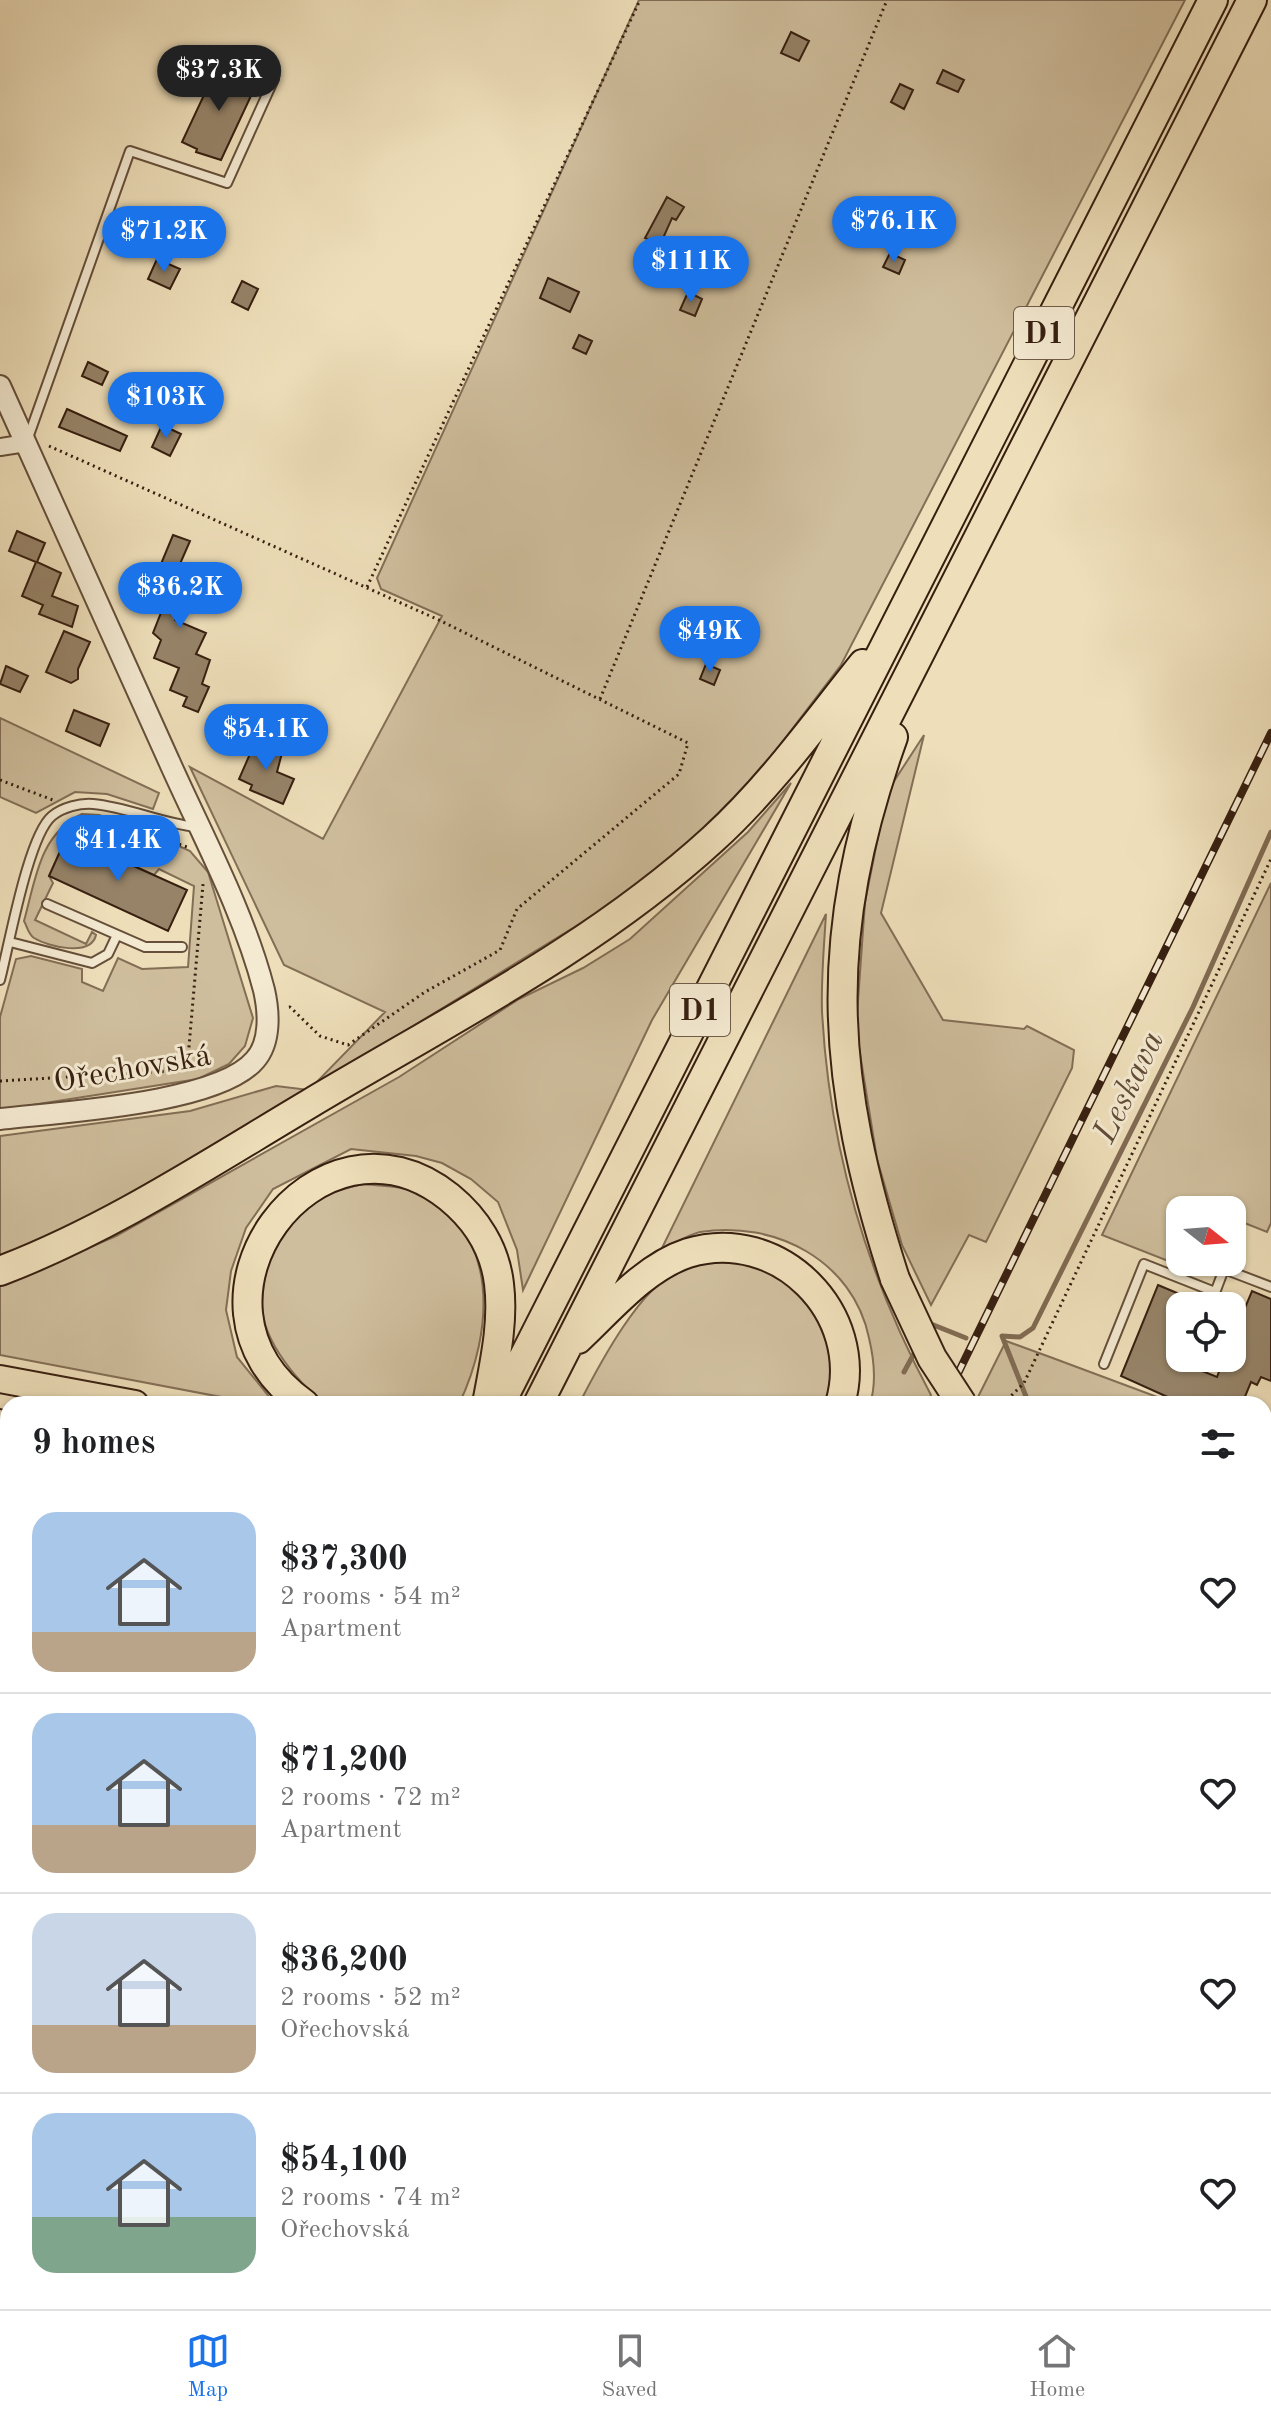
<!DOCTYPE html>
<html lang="en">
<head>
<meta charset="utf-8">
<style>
	body { margin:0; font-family:"Old Standard TT",serif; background:#f2f2f2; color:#202124; height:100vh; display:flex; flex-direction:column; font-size:30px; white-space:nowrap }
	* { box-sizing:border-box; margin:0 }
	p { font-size:26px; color:#757577 }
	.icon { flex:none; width:44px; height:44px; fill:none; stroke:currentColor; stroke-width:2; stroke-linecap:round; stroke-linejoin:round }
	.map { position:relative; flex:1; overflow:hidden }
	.drawer { position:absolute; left:0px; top:1396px; width:1272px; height:914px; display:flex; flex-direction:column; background:#fff; border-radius:24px 24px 0 0; box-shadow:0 2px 6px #0004 }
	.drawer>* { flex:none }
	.needle { width:52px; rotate:107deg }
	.controls { position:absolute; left:1166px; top:1196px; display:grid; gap:16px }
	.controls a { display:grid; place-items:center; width:80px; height:80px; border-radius:16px; background:#fff; box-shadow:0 2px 6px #0004; font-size:40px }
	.price { position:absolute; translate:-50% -68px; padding:0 18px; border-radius:28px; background:#1a73e8; color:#fff; font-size:26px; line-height:52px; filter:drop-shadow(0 2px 4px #0008) }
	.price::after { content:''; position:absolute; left:50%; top:48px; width:24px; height:18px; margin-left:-12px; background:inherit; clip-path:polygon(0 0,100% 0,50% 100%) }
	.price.active { background:#222; color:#fff }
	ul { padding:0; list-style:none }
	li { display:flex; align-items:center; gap:24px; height:200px; padding:0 32px }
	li+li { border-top:2px solid #e0e0e0 }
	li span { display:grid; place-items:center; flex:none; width:224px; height:160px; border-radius:24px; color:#555 }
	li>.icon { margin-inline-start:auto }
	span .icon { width:96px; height:96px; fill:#fffc; stroke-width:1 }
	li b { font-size:34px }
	h2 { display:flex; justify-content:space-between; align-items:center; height:96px; padding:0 32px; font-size:34px }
	.tab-bar { display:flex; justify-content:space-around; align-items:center; height:112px; border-top:2px solid #e0e0e0; background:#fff; font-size:22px; color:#757577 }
	.tab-bar a { display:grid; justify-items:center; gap:4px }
	.tab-bar .active { color:#1a73e8 }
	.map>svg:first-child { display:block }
</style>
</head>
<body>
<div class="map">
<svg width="1271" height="2309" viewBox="0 0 1271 2309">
	<rect width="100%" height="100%" fill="#eedfba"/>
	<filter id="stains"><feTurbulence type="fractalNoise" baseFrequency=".0025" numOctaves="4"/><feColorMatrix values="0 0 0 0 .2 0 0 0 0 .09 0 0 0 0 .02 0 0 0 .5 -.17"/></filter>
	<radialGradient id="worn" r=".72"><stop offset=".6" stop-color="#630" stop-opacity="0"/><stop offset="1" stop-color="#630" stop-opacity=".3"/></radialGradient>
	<path fill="#cfbe9d" stroke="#836e56" stroke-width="2" d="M639 0H1185L841 665 744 792 638 888 145 1191 0 1259V1136L190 1111 276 1086 309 1090 385 1012 284 965 190 767 323 839 442 616 381 589 377 578Z
		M0 718 159 793 153 809 107 794 75 792 36 813 0 797Z
		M924 735 881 913 943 1020 1024 1029 1027 1026 1074 1050 1072 1068 986 1242 969 1235 931 1305 902 1245 877 1159 856 1029 865 902 887 792Z
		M791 783 652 1020 523 1290 517 1250 498 1202 471 1179 442 1163 416 1156 351 1149 273 1189 246 1228 231 1271 226 1310 237 1357 275 1404H258L0 1355V1286L116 1236 399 1077 519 999 583 968 630 939 748 832Z
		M82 814 99 815 144 830 190 851 208 872 253 1018 245 1046 229 1064 198 1079 0 1110V1017L16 959 31 956 82 969V982L103 991 118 958 142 969 188 967 194 886 159 869 154 875 67 836 49 876 53 883 35 920 86 944 92 932 96 935C91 957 49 947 34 938 28 934 27 926 24 921 36 878 39 835 82 814Z
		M1271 883V1223L1267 1232 1232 1218V1210H1180V1262H1184L1181 1266 1102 1235Z
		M826 914C824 946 821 979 822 1011 829 1146 867 1276 931 1395L926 1404H870C877 1382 874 1359 869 1338 853 1260 774 1220 700 1232 687 1235 673 1245 661 1250Z
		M362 1184C379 1186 400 1185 417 1193 502 1231 493 1333 459 1404H329C300 1388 262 1340 262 1305 262 1283 267 1265 275 1245 278 1238 281 1229 286 1223 305 1200 334 1191 362 1184Z
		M734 1259 785 1271 835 1339 832 1404H579C599 1365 642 1282 685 1267 700 1262 718 1262 734 1259Z
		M1006 1341 1050 1357 1176 1404H978L976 1401Z
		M0 1475 8 1476V1550L0 1541Z
		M8 2150V2198L0 2212V2157Z
		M123 2302H450L448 2309H120Z
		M463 2302H581L580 2309H461Z"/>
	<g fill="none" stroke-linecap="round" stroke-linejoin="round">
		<path stroke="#806b53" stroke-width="5" d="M928 1329 931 1324 966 1338
			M904 1372 917 1348
			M1029 1404 1002 1336 1020 1337 1033 1328 1193 1007 1271 832"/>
	</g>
	<path fill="#968368" stroke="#371f10" stroke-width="2" d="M791 32 809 41 799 61 781 53Z
		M218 65 257 83 221 160 196 152 197 149 182 142Z
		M943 70 964 80 958 92 937 83Z
		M900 84 913 90 904 109 891 102Z
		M667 197 684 207 676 220 672 218 660 245 645 238Z
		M890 253 905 260 899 274 883 267Z
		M157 259 180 269 170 289 148 279Z
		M548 278 579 292 570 312 540 298Z
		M242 281 258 289 248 310 232 302Z
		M688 292 702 299 695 316 680 310Z
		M579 335 592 341 586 354 573 348Z
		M88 362 108 372 102 385 82 376Z
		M184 377 209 389 200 408 175 396Z
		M67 409 127 436 120 451 59 427Z
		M162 425 181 434 170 456 152 447Z
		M17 531 45 543 37 562 61 573 52 596 78 606 72 627 39 614 43 605 22 596 36 562 9 551Z
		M173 535 190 541 176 573 192 580 175 620 206 633 196 654 210 660 202 684 209 687 198 712 183 706 187 697 170 690 179 668 154 658 161 640 153 633 168 595 151 588Z
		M678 620 692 625 686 640 673 634Z
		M64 631 90 642 78 669V679L71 683 46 672Z
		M706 664 720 670 714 685 700 679Z
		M6 666 28 676 20 692 0 684Z
		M74 710 109 724 100 746 66 731Z
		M257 738 283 749 277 772 294 779 283 804 250 790 252 785 239 779Z
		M67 836 187 890 168 931 49 876Z
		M1158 1285 1203 1304 1180 1306V1340L1172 1359 1217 1377 1224 1358H1232V1339L1252 1291 1271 1299V1381L1261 1377 1257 1385 1251 1382 1242 1404H1183L1121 1376Z"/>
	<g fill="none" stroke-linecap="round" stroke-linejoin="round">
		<g stroke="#654f3a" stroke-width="12">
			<path id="service" d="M28 438 130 151 227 183 274 79
				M47 904 145 947H182
				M10 942 92 963 108 954 117 935
				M0 980C9 946 28 836 52 816 63 807 80 803 93 804 127 807 161 823 196 827
				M1210 1306 1224 1269 1271 1287
				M1104 1364 1144 1264 1215 1292
				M1264 1418 1271 1421
				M0 1656 8 1664
				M0 1888 8 1844
				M1264 2296 1271 2298
				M219 2309 223 2302
				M457 2309 459 2302"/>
		</g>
		<g stroke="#654f3a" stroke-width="20">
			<path id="minor" d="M0 447 26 443"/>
		</g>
		<g stroke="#654f3a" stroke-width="24">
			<path id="tertiary" d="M0 386C57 511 113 636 169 761 202 835 244 912 264 990 269 1012 271 1042 255 1060 218 1104 59 1112 0 1119
				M1264 1816 1271 1796
				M1264 1908 1271 1884
				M1126 2309 1128 2302
				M1149 2309 1151 2302"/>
		</g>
		<g stroke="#371f10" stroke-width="30">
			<path id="trunk" d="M0 1379 135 1404
				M0 1449 8 1451
				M1264 1691 1271 1693
				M1264 1927 1271 1946
				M1264 1966H1271
				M1264 1986 1271 1989"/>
		</g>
		<g stroke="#371f10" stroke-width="32">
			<path id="motorway" d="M893 737C821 938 830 1078 895 1279
				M0 1271C110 1229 208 1164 309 1104 446 1022 595 947 713 839 770 787 815 724 863 664
				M578 1339C610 1309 645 1267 688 1253 778 1225 867 1313 840 1404
				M304 1404C161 1302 319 1093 449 1197 476 1219 495 1249 499 1284 504 1324 494 1365 487 1404
				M500 1404 1213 0
				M538 1404 1252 0
				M0 1567 8 1580
				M1264 1615 1271 1618
				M41 2309 44 2302
				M81 2309 84 2302"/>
		</g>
		<path stroke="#371f10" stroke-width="3" stroke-dasharray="2 4" stroke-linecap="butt" d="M49 446 439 620 688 743 679 774 517 909 500 950 425 992 348 1045 320 1036 290 1007 285 1008
			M367 587 640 0
			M600 699 887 0
			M0 780 53 800
			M168 840 187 847
			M0 1081 187 1070 203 884
			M1003 1404 1024 1383 1271 859
			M1264 1642 1270 1644
			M1264 1746 1271 1748
			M1101 2309 1102 2302"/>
		<use href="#service" stroke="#f4ead2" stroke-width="8"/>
		<use href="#minor" stroke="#f4ead2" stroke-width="16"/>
		<use href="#tertiary" stroke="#f4ead2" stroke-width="20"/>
		<use href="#trunk" stroke="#eedfba" stroke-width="26"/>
		<use href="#motorway" stroke="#eedfba" stroke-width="28"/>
		<path stroke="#371f10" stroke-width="2" d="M0 1409 8 1411
			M1264 1651 1271 1653"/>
		<g stroke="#371f10" stroke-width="8">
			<path id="rail" d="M943 1404 1271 733
				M595 2309 596 2302
				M631 2309 632 2302"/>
		</g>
		<use href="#rail" stroke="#f4ead2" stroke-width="5" stroke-dasharray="15" stroke-linecap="butt"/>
		<g stroke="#371f10" stroke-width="32" stroke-linecap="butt">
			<path id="motorway-bridge" d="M895 1279 932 1358 962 1404"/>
		</g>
		<use href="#motorway-bridge" stroke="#eedfba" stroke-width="28"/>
	</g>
	<g text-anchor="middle" stroke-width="6" stroke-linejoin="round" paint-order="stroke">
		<g fill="#f4ead2" stroke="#705c4a" stroke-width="2">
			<rect x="1014" y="307" width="60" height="52" rx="6"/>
			<rect x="670" y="984" width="60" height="52" rx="6"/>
		</g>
		<g font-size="30" font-weight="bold" fill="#371f10">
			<text x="1044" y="343">D1</text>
			<text x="700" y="1020">D1</text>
		</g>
		<g font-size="32" fill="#371f10" stroke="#f4ead2">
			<text transform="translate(132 1067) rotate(-10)" y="11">Ořechovská</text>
		</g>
		<g font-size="34" font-style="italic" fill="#614b37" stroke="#f4ead2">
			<text transform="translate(1127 1086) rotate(-64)" y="12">Leskava</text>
		</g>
	</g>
	<rect width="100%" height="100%" filter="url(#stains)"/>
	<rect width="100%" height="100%" fill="url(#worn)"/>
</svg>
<div class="controls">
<a><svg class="needle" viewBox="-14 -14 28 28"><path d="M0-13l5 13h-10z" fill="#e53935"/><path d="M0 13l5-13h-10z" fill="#757577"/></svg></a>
<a><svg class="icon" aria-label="locate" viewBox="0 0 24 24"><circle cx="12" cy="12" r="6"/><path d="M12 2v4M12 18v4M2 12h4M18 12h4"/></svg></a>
</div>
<b class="price active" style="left:219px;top:113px">$37.3K</b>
<b class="price" style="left:894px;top:264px">$76.1K</b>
<b class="price" style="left:164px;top:274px">$71.2K</b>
<b class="price" style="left:691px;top:304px">$111K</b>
<b class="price" style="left:166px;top:440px">$103K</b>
<b class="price" style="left:180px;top:630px">$36.2K</b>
<b class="price" style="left:710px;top:674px">$49K</b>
<b class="price" style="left:266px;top:772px">$54.1K</b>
<b class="price" style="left:118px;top:883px">$41.4K</b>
<section class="drawer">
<h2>9 homes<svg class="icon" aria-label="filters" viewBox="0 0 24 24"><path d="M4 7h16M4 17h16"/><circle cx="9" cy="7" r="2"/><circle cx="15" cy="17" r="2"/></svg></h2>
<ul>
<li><span style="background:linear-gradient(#a9c7e8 75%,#b9a48a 0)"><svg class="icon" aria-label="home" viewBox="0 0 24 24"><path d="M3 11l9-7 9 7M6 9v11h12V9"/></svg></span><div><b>$37,300</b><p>2 rooms · 54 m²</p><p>Apartment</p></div><svg class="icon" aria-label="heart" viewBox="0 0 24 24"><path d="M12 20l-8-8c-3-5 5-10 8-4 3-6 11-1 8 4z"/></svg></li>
<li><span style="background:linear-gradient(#a9c7e8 70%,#b9a48a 0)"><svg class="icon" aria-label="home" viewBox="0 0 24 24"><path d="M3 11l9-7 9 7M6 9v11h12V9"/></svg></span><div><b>$71,200</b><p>2 rooms · 72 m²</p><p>Apartment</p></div><svg class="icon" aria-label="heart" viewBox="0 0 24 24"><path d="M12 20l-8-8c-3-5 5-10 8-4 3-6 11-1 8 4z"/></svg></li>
<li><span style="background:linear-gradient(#c9d6e8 70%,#b9a48a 0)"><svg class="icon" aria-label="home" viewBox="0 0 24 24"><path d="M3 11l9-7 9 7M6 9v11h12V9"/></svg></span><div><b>$36,200</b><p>2 rooms · 52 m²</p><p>Ořechovská</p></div><svg class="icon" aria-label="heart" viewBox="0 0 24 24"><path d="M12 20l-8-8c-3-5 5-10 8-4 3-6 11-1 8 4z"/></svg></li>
<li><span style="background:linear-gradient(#a9c7e8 65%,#7fa58c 0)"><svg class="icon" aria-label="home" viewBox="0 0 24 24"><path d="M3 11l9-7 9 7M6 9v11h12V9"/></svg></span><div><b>$54,100</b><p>2 rooms · 74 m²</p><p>Ořechovská</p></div><svg class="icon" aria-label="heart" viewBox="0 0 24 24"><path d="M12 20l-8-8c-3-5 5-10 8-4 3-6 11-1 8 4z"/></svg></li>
</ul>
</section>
</div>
<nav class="tab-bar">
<a class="active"><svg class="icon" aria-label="map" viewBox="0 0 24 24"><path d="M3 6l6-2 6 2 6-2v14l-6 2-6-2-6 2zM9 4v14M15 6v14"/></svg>Map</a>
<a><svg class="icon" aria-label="saved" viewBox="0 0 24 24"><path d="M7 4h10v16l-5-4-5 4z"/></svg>Saved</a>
<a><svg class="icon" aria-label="home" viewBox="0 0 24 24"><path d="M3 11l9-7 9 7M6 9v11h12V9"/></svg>Home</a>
</nav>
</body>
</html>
